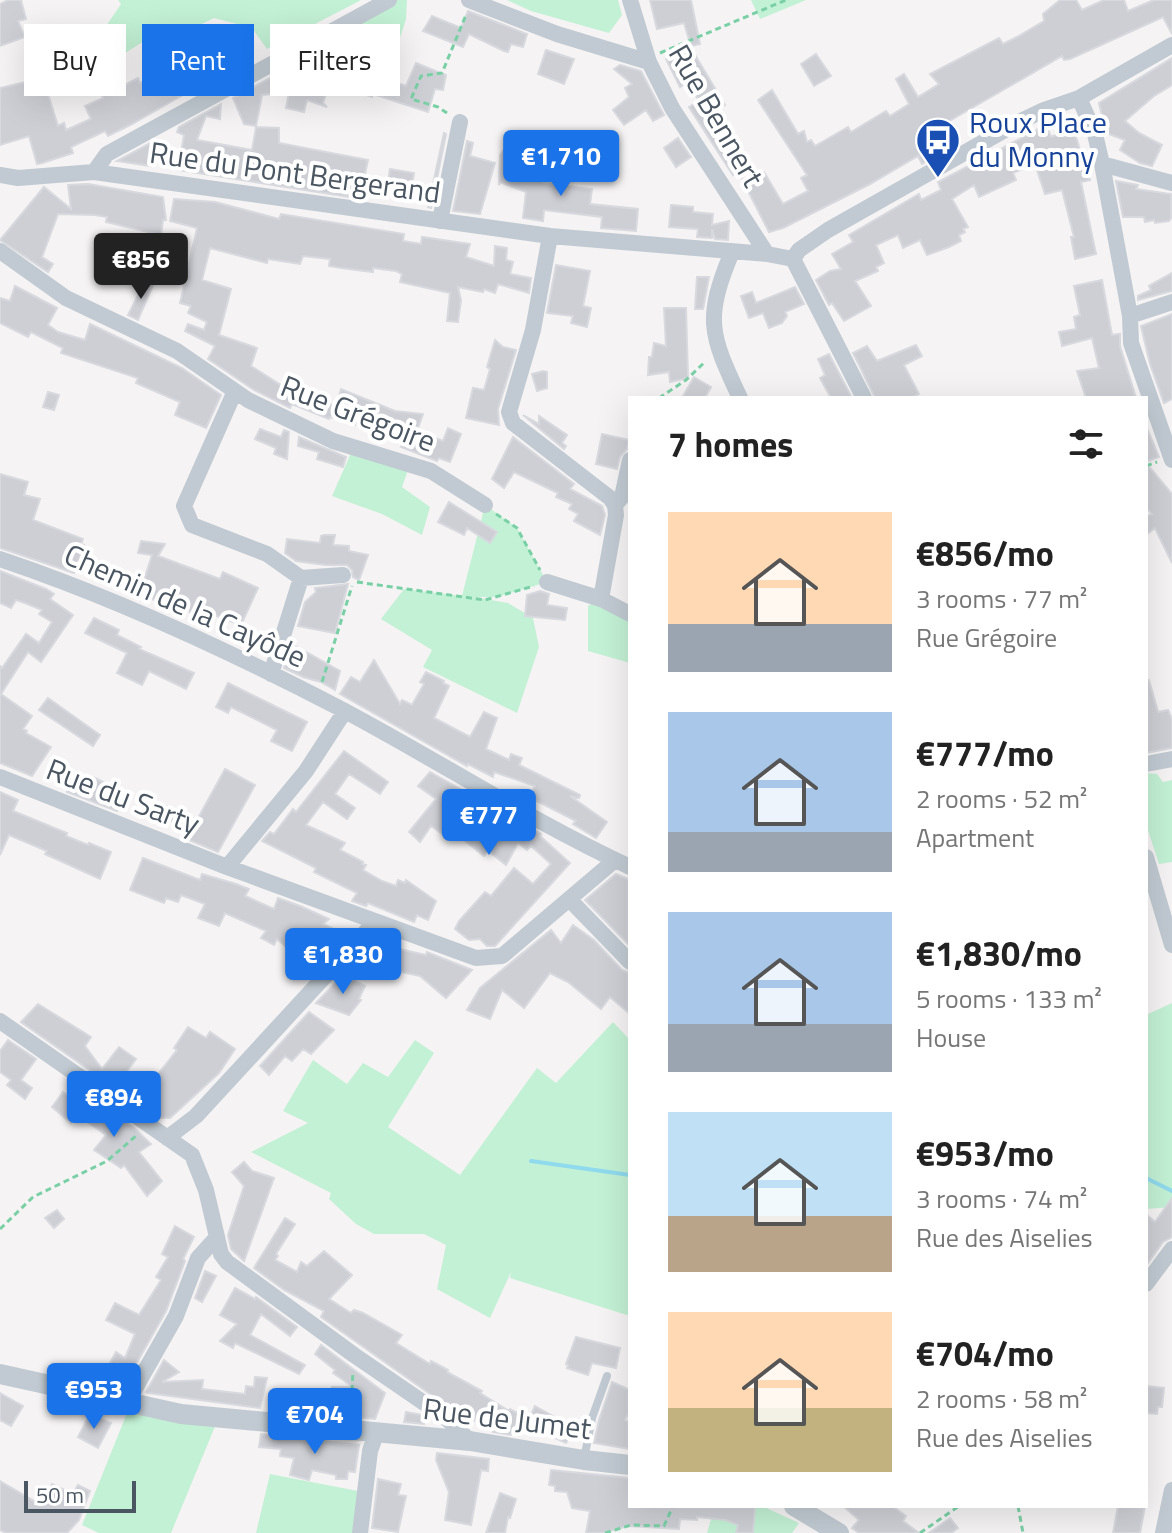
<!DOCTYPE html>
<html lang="en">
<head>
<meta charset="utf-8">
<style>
	body { margin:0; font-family:"Titillium Web",sans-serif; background:#f2f2f2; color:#222; height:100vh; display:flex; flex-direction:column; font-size:30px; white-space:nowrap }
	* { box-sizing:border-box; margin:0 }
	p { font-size:26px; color:#767676 }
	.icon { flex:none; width:44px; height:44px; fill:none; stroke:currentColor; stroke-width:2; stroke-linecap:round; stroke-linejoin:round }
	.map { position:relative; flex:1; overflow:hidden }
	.sheet { position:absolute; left:628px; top:396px; width:520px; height:1112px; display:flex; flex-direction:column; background:#fff; border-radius:0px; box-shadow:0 8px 32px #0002 }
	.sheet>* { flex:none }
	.banner { position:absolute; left:24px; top:24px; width:484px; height:72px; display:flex; gap:16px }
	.scale { position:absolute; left:24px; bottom:20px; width:112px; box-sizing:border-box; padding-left:8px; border:4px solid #4a5661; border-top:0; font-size:22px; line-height:28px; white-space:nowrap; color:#4a5661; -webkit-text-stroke:6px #fff; paint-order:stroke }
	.price { position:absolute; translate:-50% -68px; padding:0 18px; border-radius:8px; background:#1a73e8; color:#fff; font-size:26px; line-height:52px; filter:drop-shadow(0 2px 4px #0008) }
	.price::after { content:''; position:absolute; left:50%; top:48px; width:24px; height:18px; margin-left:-12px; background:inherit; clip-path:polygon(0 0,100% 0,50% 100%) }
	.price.current { background:#222; color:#fff }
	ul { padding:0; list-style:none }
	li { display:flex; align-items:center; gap:24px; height:200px; padding:0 40px }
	li span { display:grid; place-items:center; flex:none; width:224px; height:160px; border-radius:0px; color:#555 }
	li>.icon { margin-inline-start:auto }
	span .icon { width:96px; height:96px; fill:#fffc; stroke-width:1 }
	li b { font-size:34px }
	h2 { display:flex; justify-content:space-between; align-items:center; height:96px; padding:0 40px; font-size:34px }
	.pill { padding:0 28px; border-radius:0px; background:#fff; box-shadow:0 8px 32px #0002; font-size:28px; line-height:72px }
	.pill.current { background:#1a73e8; color:#fff }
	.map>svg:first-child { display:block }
</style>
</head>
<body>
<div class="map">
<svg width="1172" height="1533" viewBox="0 0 1172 1533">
	<rect width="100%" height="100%" fill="#f5f3f3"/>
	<path fill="#c3f1d5" d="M118 0H361L267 49 252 28 214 18 181 34 171 24 111 62 92 47 121 4Z
		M389 0H407L406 19 389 72 359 63 310 79 297 50Z
		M507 0H618L622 15 609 33 531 11Z
		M751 0H806L760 19Z
		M351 453 408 470 402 487 430 507 422 535 382 514 332 496Z
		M485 505 517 528 547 582 497 597H474L508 603 533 618 539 647 517 713 423 667 432 650 381 619 404 589 462 596Z
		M601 599 630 614V663L588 651V606Z
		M1146 773 1157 774 1163 782 1172 780V862L1159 864 1146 824Z
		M1172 1003V1207L1146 1209V1015Z
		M613 1022 630 1040V1316L510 1278 511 1272 490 1318 437 1289 446 1245 424 1234H374L356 1224 329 1199 331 1193 251 1152 308 1123 283 1111 313 1060 347 1084 363 1063 388 1077 415 1040 434 1053 388 1127 460 1175 537 1068 556 1083Z
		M127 1413 216 1424 171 1533H99L82 1525Z
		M270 1474 358 1491 354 1533H256Z
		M708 1506H762L799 1523 792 1533H707L711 1519Z"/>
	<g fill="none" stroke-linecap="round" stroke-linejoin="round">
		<path stroke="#90daee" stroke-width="4" d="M531 1161 630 1175
			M1146 1178 1172 1191"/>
	</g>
	<path fill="#cdcfd5" stroke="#d7d9de" stroke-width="2" d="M8 0H21L26 19 18 21 25 37 0 46V4Z
		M650 0H691L700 44 691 46 684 23 657 29Z
		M1060 0H1076L1082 10 1104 0H1124L1128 11 1154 0H1172V34L1163 17 1070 59 1064 60 1062 56 932 131 944 152 922 164 918 156 870 184 783 228 769 232 742 179 764 172 783 204 808 191 801 178 807 175 758 100 772 90 798 134 804 131 807 142 811 140 815 146 848 127 851 132 886 111 890 116 909 104 896 79 904 74 918 97 939 84 930 74 999 38 1003 44 1017 37 1044 21 1043 14Z
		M468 11 527 34 523 47 511 44 508 52 504 51 469 34 463 47 423 31 432 16 461 28Z
		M689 45 725 105 718 110 732 135 727 138 744 168 733 175 689 107 699 101 688 82 680 87 666 59Z
		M196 46 204 61 211 64 216 76 130 125 108 136 105 131 71 147 73 153 42 163 37 164 29 136 0 145V88L43 78 58 126 64 123 66 130 91 119 85 106 103 98 98 84 116 76 121 87 138 78 140 83 148 78 155 91 178 78 174 70 181 64 179 59 183 57 181 53Z
		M51 49 52 53 55 52 65 81 47 88 37 53Z
		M546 50 574 59 564 84 538 74Z
		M816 54 831 76 814 86 801 64Z
		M1172 58V85L1154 96 1125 121 1139 133 1162 145 1152 166 1140 163 1120 150 1125 140 1106 133 1099 103Z
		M416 63 446 75 443 90 435 89 428 112 373 94 372 97 356 91 365 71 406 86Z
		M620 65 641 71 664 115 653 121 646 110 624 125 613 110 629 97 625 88 632 84 614 69Z
		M285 70 311 92 313 86 327 91 323 103 327 107 307 100 304 112 286 108 289 92 262 95 256 126 244 124 233 98Z
		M221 104 220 119 206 116 197 140 252 150 256 127 279 128V143L368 160 364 179H368L363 199 178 170 184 135 177 132 179 127Z
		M1046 125 1051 137 1073 128 1090 180 1081 182 1096 254 1075 259 1071 237H1074L1062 190 1045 194 1035 164 1013 173 1016 180 979 197 974 185 952 199 968 227 963 229 965 232 959 235 961 241 949 247 927 255 920 240 903 248 898 235 876 245 884 263 876 267 878 271 855 281 871 306 844 321 832 303 829 305 816 280 830 271 841 269 832 254 853 242 849 235 919 194 921 200 941 190 938 182Z
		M444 133 446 134 431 208 428 207Z
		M678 138 691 157 676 167 664 148Z
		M154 141 156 155H153L151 166 117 161Z
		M467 141 473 143 470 156 495 163 480 214 453 211Z
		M505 148 516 154 511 162 545 183 592 189 590 204 638 209 636 231 601 228 602 217 544 210 543 221 523 218 526 192 500 182 499 185 500 155Z
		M390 169 414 173 411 192 387 188Z
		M1116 181 1138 185 1136 189 1171 194V218L1169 221 1155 223 1154 220 1145 222 1144 217H1123Z
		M88 184 163 197 166 220H163L161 235 106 222 107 217 95 215 58 214 42 257 53 264 48 272 0 240 44 187 71 209 68 185Z
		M174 199 215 202 279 219 281 214 404 234 403 241 421 244 422 237 470 244 466 257 494 266 495 246 507 248 506 260 513 262 510 274 531 278 529 293 498 284 495 293 484 289 483 292 458 287 461 300 458 322 447 321 450 293 400 282 402 274 396 271 373 268V272L341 268 329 266 330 259 303 256 300 264 268 259 267 263 210 248 202 280 231 289 219 335 257 348 251 366 284 387 336 406 341 389 395 411 423 414 417 431 443 441 448 428 461 434 450 462 439 458 437 461 401 447 409 428 367 412 362 425 356 423 355 425 330 417 329 419 292 404 290 408 254 390 208 359 215 346 185 331 188 324 204 330 207 322 188 313 191 306 180 303 197 228 170 221Z
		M671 205 693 207V212L713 214 712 225 729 221 728 240 715 239 712 229V238L697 237 698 229 669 227Z
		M556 265 590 271 583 306 591 308 587 327 571 323 573 316 547 313Z
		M1172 273V291L1138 300V296L1151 290 1149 286Z
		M697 277H709L703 309H695Z
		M1102 280 1112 335 1120 334V346L1136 398H1086L1077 371 1099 368 1092 338 1062 346 1059 332 1076 329 1074 317 1080 315 1074 286Z
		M145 281 153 285 138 320 128 315Z
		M15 286 57 308 48 325 58 332 85 340 90 324 182 368 221 395 206 428 175 415 180 402 136 383 138 378 61 353 63 348 31 332 28 337 0 323V298L10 301Z
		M795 287 804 304 785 312 787 316 782 323 769 328 763 313 749 318 741 296 752 292 756 303Z
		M664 308H686L688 378 670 382 669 372 648 375 649 357H652L654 343 666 346Z
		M1172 314V399L1164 403 1150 364 1141 326Z
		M495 340 503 347 516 350 498 409 499 425 466 418 473 388 484 390 490 369 487 367Z
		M916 345 922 356 904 365 919 394 911 398H875L853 353 867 346 877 361Z
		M829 354 852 398H831L820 378 825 375 818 359Z
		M543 371 547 372V388L537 391 532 374Z
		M694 377 711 387 705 398H682Z
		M48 392 59 395 54 410 43 407Z
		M523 415 539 424V416L567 435 562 443 566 446 564 449Z
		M1146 426 1159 457 1146 462Z
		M260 429 281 437 284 430 289 432 287 459 274 454 276 448 255 439Z
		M602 434 629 440 627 449 620 457 617 469 596 464Z
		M299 437 346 457 343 467 317 459 319 452 298 446Z
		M513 437 574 484 570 489 602 506 605 515 600 535 574 521 578 514 569 509 572 504 556 497 558 493 514 472 504 488 492 479Z
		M1146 463 1172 494V563L1155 528 1146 535V516L1152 514 1146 508Z
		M0 474 28 482 24 495 40 499 33 520 83 539 81 544 84 545 74 573 0 548Z
		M449 502 497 532 490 543 467 528 464 535 438 522Z
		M324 535H335L333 545 349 546V551L368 555 359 580 353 577 352 570 347 565H326L296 561 285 553 287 539 320 543 321 536Z
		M141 541 165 544 158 556 220 579 223 572 258 588 241 625 195 608 193 613 110 585 116 572 144 580 152 555 138 553Z
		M0 571 46 589 54 594 50 599 73 615 41 662 28 652 1 694 32 716 23 729 27 731 26 733 51 747 32 776 0 763V666L2 668 26 634 39 643 52 622 39 614 42 610 25 603 16 600 11 608 0 603Z
		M348 584 335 633 298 626 305 602 316 592 315 588Z
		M540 591 549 594 547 605 567 608 565 620 525 616 527 595Z
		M94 618 119 630 117 635 141 647 139 649 194 673 186 689 149 671 142 685 117 673 127 653 85 633Z
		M292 644 340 671 335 690 321 682 303 677 284 668Z
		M374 660 400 704 402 700 412 705 424 684 420 682 426 672 444 681 443 683 449 686 434 718 470 737 484 712 497 718 486 749 509 760 511 754 522 758 519 765 580 795 579 798 570 796 607 822 596 838 573 824 576 821 529 797 535 786 494 772 493 777 468 764 467 766 340 694 351 677 360 682Z
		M1149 680 1158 712 1168 710 1172 719V748L1146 753V681Z
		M228 683 307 722 292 751 271 741 277 730 231 707 228 713 216 707Z
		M48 698 100 735 93 746 39 710Z
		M344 751 388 782 380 794 349 774 335 794 355 808 347 819 323 802 306 825 345 843 340 850 363 862 362 864 366 865 363 870 382 881 396 886 398 880 405 883 406 880 436 901 428 920 417 915 414 922 368 903 366 906 352 901 357 893 314 872 316 868 262 841 270 832 274 834 293 809 296 812Z
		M225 769 255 785 218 852 184 838 187 829 159 816 164 805 197 820Z
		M430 772 541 834 540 836 570 863 495 946H487L480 939 469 940 455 929 459 921 485 892 491 896 514 868 533 884 551 864 531 846 527 850 518 843 506 865 488 851 484 856 449 828 444 835 431 826 420 842 409 832 436 799 418 786Z
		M89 775 125 793 117 811 67 792 70 781 76 779 84 783Z
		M0 792 18 800 13 811 67 833 66 836 88 845 89 843 111 852 100 879 45 854 47 851 9 835 0 855Z
		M143 858 200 880 202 874 236 884 249 889 245 896 274 909 278 898 300 906 329 919 323 924 342 933 335 949 333 951 328 949 326 954 307 945 303 950 296 946 292 952 277 939 274 945 261 938 266 931 225 913 219 926 198 918 205 904 181 895 178 902 166 898 164 903 130 890Z
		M616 874 630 880V946L585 900Z
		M573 925 594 940 622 970 630 973V1014L610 997 601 1009 568 982 550 973 524 1008 502 990 490 1019 467 1010 480 988 551 930 561 943Z
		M386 946 426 955 427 952 472 970 446 998 420 976 382 968Z
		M343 975 365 986 359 999 361 1000 349 1015 316 1003Z
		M38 1004 91 1037 85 1046 102 1069 119 1047 136 1059 122 1078 143 1093 177 1050 174 1048 188 1027 206 1038 210 1032 235 1049 219 1073 170 1118H158L21 1022Z
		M309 1012 334 1030 311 1054 303 1049 292 1061 285 1056 269 1075 260 1066Z
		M8 1040 36 1059 21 1080 32 1088 25 1099 7 1085 11 1080 0 1072V1051Z
		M63 1092 82 1107 89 1097 133 1127 151 1144 139 1152 162 1181 147 1196 124 1165 121 1168 94 1150 106 1135 77 1115 71 1123 52 1107Z
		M244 1162 252 1171 274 1178 244 1261 231 1249 228 1235 244 1186 232 1172Z
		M1172 1198V1237L1163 1242 1146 1266V1214L1155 1222Z
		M57 1210 64 1219 54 1228 45 1218Z
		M285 1218 295 1224 276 1254 278 1256 275 1260 297 1272 301 1262 307 1266 324 1251 352 1275 329 1299 351 1313 354 1310 363 1313 402 1335 396 1343 430 1364 431 1361 448 1370 447 1372 482 1391 480 1393 509 1411 510 1409 521 1415 511 1435 493 1432 495 1426 477 1416 474 1421 454 1411 321 1317 324 1311 284 1290 254 1268Z
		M175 1226 194 1237 183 1259 185 1261 166 1311 127 1380 130 1374 108 1367 116 1352 125 1358 135 1334 106 1320 115 1303 139 1315 161 1280 156 1277 168 1257 162 1254Z
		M205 1271 216 1276 202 1302 195 1298Z
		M235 1288 255 1299 256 1297 297 1327 290 1336 261 1314 250 1335 305 1365 299 1374 235 1343 233 1348 220 1341 237 1324 220 1315Z
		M576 1337 620 1348 616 1368 592 1363 588 1375 567 1368 568 1365 566 1364Z
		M321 1345 385 1393 375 1419 332 1415V1387H353L333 1373 335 1370 315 1354Z
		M164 1360 179 1372 162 1382 203 1380 202 1389 245 1394 246 1386 254 1387 255 1377 267 1378 260 1408 148 1393 146 1392Z
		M612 1382 630 1390 629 1413 625 1420 630 1422V1449L594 1443 599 1420Z
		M1146 1386 1164 1388 1162 1407H1158L1157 1414 1146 1413Z
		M0 1393 23 1406 11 1426 0 1420Z
		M535 1406 574 1428 566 1443 547 1434 537 1430 535 1433 525 1428Z
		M406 1412 422 1415 425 1417 424 1424 404 1422Z
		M90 1414 111 1423 98 1448 78 1437Z
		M261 1434 359 1445 355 1472 348 1471 347 1479H336V1475L312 1470 309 1480 290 1475 294 1458 280 1456 281 1449 259 1447Z
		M437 1453 489 1459 488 1471 481 1470 471 1525 445 1520 449 1492 436 1460Z
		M551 1470 630 1478V1506H755L753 1533H736L738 1525 726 1520 697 1517V1520L680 1519 679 1529 628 1526 602 1533H586L590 1511 572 1508 567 1492 555 1491V1486L549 1485Z
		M378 1479 401 1484 398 1495 406 1496 398 1532 372 1528Z
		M0 1481 41 1505 52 1484 73 1494 78 1485 90 1491 79 1520 67 1533H6L0 1530Z
		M500 1493 516 1499 510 1518 508 1517 505 1533H486Z
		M843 1506H892L906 1516 903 1521 919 1533H859L852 1528 859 1520Z
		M1118 1506H1145L1140 1533H1113Z
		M950 1518 958 1528 951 1533H929Z"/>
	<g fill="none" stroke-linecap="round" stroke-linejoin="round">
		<path stroke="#7ad0a6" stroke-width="3" stroke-dasharray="6 4" stroke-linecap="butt" d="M660 53 786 0
			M447 113 438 107 411 99 421 76 442 73 466 15
			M659 398 686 380 706 361
			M1146 466 1157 462
			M496 514 517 528 540 570
			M357 582 485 600 534 586
			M322 682 352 586
			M0 1229 33 1197 107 1161 137 1135
			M351 1411 353 1371
			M1018 1506 1023 1533
			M605 1533 631 1525 664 1526 673 1506
			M920 1533 959 1506"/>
		<path stroke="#c1cad2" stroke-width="8" d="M584 1459 592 1418 607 1376"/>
		<path stroke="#c1cad2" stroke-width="16" d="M469 0 557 34 649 62
			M630 0 649 62 672 108 767 254
			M1079 98 1095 134 1102 164 1130 316 1131 343 1172 460
			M1102 164 1172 183
			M94 172 107 154 389 0
			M0 175 18 178 94 172 550 236 767 254 793 259
			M440 221 460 122
			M550 236 533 330 509 412 513 423 610 498 615 505
			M0 251 66 298 177 351 248 400 333 441 431 471 485 505
			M732 252C704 319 710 334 740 398
			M793 259 799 250 828 230 920 178 1017 123 1044 110 1079 98 1172 45
			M793 259 864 398
			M1130 316 1172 302
			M235 391 184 506 192 525 267 554 301 578 271 674
			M0 559C119 599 232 652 343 710 439 761 531 821 630 867
			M301 578 343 575
			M547 582 601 599 630 614
			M601 599 616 515 615 505 622 497 630 460
			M1146 764 1172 759
			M0 777 227 867 476 958 502 956 615 860
			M1146 857 1172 945
			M227 867 306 771 345 711
			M569 899 630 962
			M0 1021 192 1155 206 1190 221 1254 227 1262 354 1355 446 1418 470 1441
			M167 1138 196 1116 374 923
			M1146 1284 1172 1249
			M129 1404 133 1392 176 1316 198 1258 217 1237
			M360 1533 370 1451 376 1434
			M1163 1533 1172 1490"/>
		<path stroke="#c1cad2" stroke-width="20" d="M0 1374 181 1414 470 1441 584 1460 630 1465
			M794 1506 839 1533"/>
	</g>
	<defs>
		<g id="bus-pin" transform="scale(2.3)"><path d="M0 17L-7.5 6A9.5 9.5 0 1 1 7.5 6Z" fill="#1a4fb4" stroke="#fff"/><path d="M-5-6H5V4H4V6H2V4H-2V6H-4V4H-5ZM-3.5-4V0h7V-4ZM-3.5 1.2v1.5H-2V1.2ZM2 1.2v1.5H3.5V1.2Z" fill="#fff"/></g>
	</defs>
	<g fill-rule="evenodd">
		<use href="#bus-pin" x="938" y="140"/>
	</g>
	<g text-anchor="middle" stroke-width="8" stroke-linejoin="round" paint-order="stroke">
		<g font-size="30" fill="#4a5661" stroke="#fff">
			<text transform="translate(716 116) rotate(60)" y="10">Rue Bennert</text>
			<text transform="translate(295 173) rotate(8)" y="10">Rue du Pont Bergerand</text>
			<text transform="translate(358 414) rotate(21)" y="10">Rue Grégoire</text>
			<text transform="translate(185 606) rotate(24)" y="10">Chemin de la Cayôde</text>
			<text transform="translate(123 797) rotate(21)" y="10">Rue du Sarty</text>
			<text transform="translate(507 1419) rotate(7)" y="10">Rue de Jumet</text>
		</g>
		<g font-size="30" fill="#164399" stroke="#fff" text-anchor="start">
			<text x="969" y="133">Roux Place<tspan x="969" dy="34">du Monny</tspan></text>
		</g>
	</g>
</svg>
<div class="scale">50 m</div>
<b class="price" style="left:561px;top:198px">€1,710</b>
<b class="price current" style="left:141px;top:301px">€856</b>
<b class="price" style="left:489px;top:857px">€777</b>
<b class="price" style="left:343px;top:996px">€1,830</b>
<b class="price" style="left:114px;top:1139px">€894</b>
<b class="price" style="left:94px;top:1431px">€953</b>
<b class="price" style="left:315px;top:1456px">€704</b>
<div class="banner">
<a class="pill">Buy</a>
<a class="pill current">Rent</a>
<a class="pill">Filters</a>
</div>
<section class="sheet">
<h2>7 homes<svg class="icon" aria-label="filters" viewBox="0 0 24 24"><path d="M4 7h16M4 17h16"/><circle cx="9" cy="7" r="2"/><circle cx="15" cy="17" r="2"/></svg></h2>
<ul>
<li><span style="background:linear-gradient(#ffd9b3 70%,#9aa5b1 0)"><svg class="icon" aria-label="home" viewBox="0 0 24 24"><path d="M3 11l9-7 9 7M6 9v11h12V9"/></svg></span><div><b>€856/mo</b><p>3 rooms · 77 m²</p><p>Rue Grégoire</p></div></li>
<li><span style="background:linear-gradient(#a9c7e8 75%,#9aa5b1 0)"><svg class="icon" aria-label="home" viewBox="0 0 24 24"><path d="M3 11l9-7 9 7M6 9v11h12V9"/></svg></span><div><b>€777/mo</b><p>2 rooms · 52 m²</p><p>Apartment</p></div></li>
<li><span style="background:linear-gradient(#a9c7e8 70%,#9aa5b1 0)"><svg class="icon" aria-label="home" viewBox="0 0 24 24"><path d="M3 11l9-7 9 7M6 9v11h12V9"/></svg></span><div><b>€1,830/mo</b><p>5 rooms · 133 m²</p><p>House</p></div></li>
<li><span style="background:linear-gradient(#bfe0f5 65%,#b9a48a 0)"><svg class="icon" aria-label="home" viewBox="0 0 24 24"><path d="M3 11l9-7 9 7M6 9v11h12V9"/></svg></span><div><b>€953/mo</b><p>3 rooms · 74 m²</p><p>Rue des Aiselies</p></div></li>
<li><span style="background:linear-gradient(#ffd9b3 60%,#c2b280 0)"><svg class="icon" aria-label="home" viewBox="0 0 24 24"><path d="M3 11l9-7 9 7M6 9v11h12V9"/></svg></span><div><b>€704/mo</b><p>2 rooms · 58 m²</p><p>Rue des Aiselies</p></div></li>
</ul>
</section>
</div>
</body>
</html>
